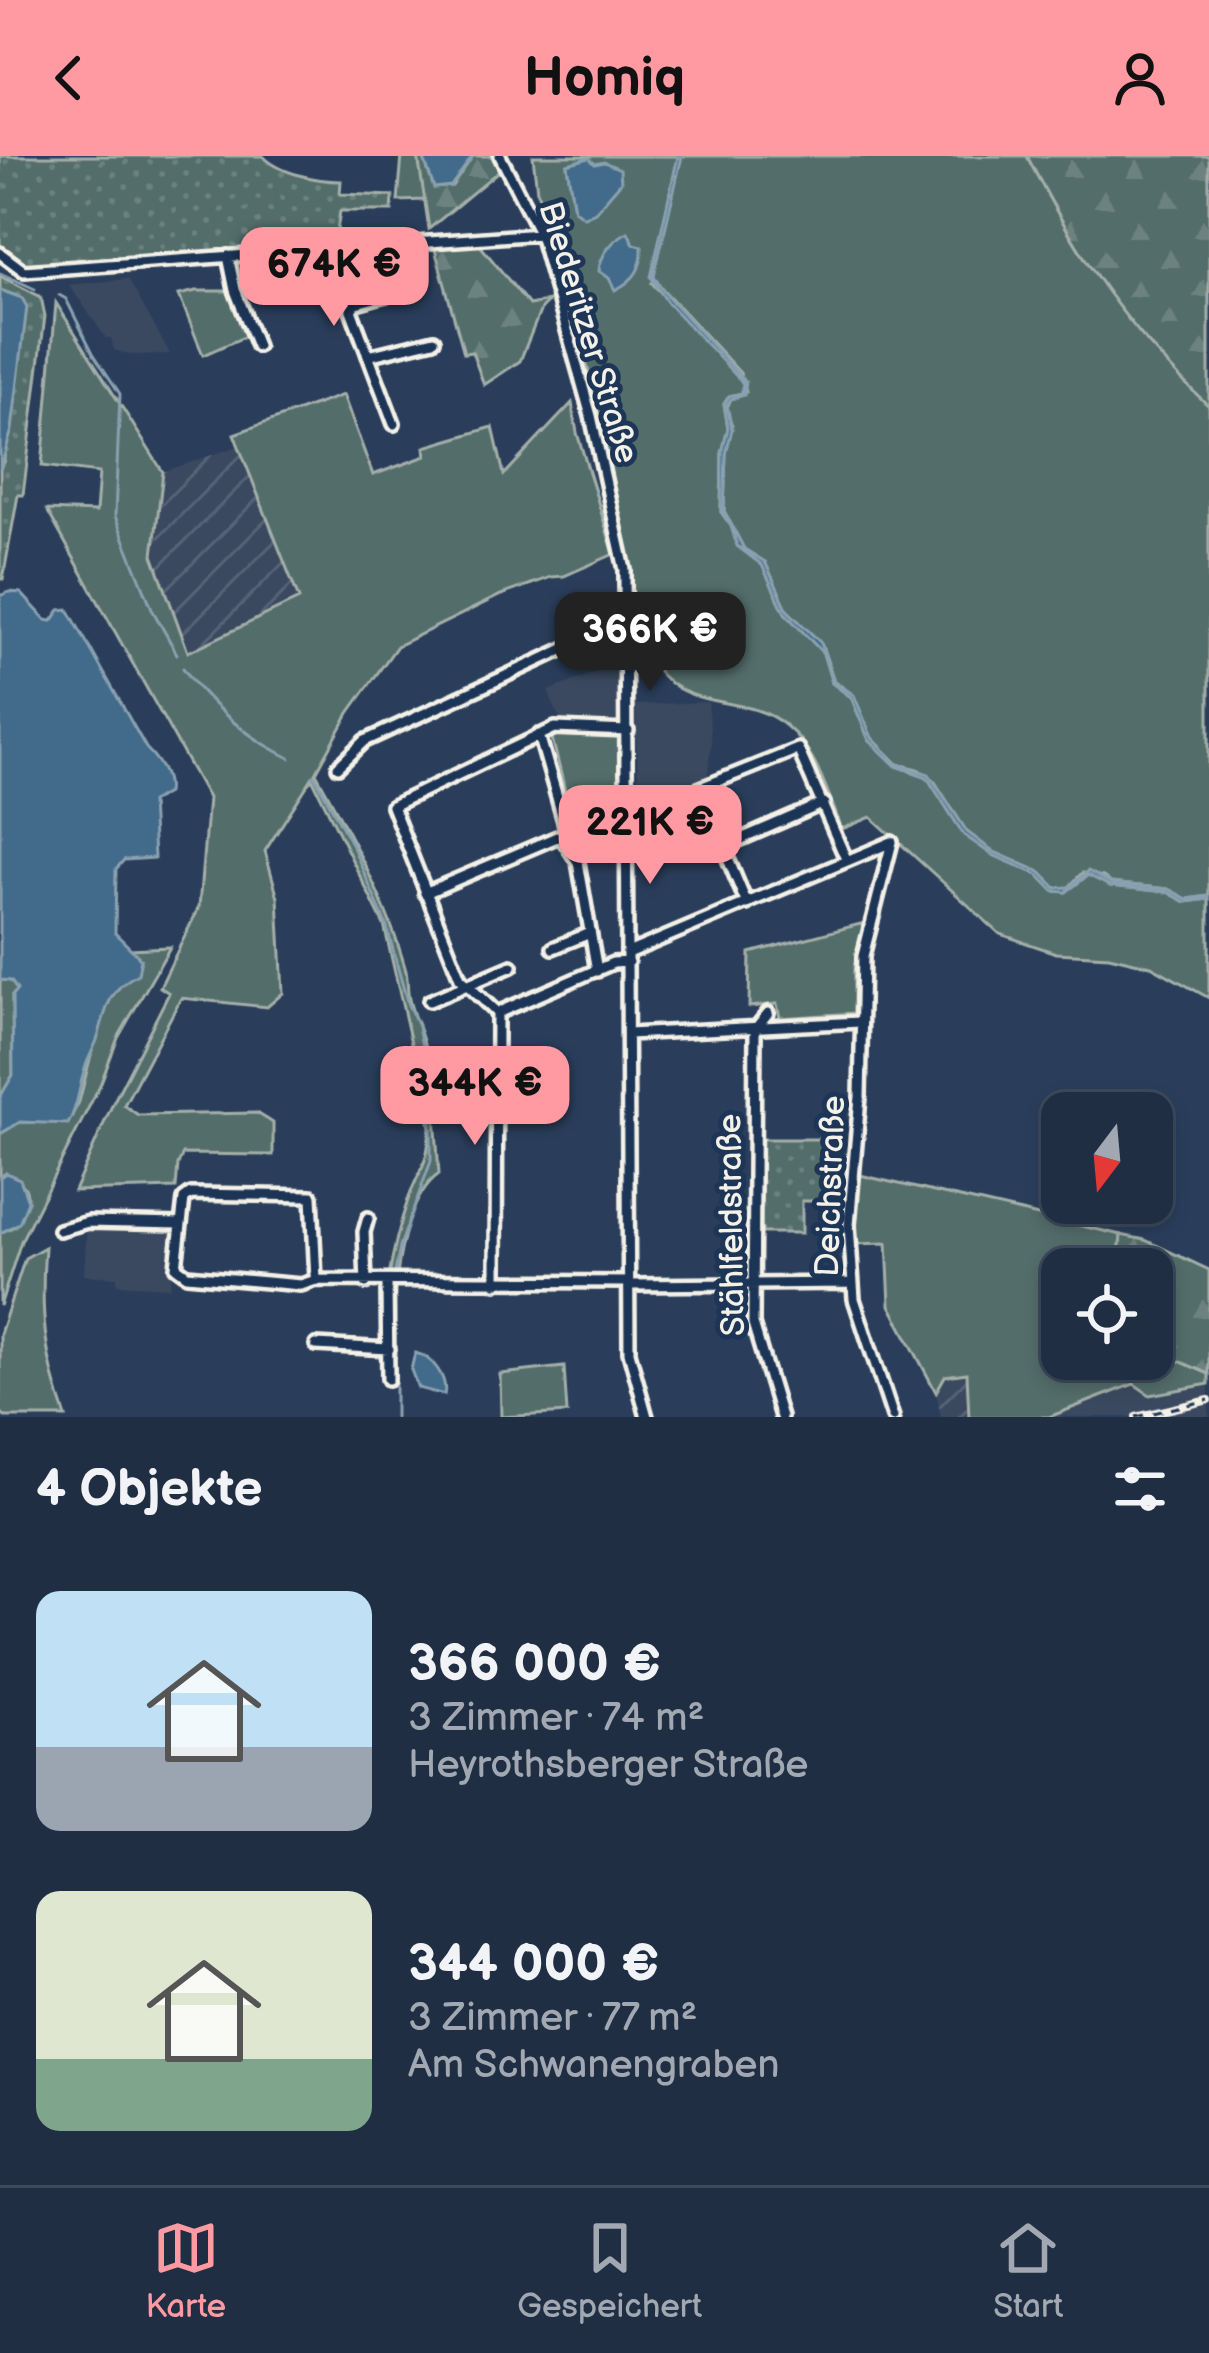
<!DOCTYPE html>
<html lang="de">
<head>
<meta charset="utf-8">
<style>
	body { margin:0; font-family:"Balsamiq Sans",sans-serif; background:#28364b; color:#f1f3f6; height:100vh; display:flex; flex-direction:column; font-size:45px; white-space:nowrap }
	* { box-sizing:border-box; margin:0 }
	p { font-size:39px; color:#a2a8b2 }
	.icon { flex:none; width:66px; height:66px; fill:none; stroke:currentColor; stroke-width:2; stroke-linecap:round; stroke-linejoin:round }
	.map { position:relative; height:1261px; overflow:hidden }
	.details { display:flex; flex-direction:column; background:#202e44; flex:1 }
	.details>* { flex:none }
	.needle { width:78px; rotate:196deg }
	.buttons { position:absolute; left:1041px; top:936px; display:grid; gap:24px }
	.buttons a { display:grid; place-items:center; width:132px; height:132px; border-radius:24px; background:#202e44; box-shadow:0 6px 18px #0003,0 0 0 3px #3d4a5d; font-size:60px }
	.price { position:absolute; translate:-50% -102px; padding:0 27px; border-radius:24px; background:#ff9aa2; color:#111; font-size:39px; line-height:78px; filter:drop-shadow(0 3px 6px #0008) }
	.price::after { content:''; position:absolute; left:50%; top:72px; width:36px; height:27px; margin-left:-18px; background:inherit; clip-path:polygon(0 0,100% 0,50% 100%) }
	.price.selected { background:#222; color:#fff }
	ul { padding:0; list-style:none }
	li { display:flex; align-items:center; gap:36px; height:300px; padding:0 36px }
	li span { display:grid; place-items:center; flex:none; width:336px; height:240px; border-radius:24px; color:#555 }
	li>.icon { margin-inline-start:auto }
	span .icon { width:144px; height:144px; fill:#fffc; stroke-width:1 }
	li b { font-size:51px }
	h2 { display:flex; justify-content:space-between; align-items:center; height:144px; padding:0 36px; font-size:51px }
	header { display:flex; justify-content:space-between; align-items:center; height:156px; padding:0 36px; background:#ff9aa2; color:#111; font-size:54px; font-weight:600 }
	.dock { display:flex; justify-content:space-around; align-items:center; height:168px; border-top:3px solid #3d4a5d; background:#202e44; font-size:33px; color:#a2a8b2 }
	.dock a { display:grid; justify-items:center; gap:6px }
	.dock .selected { color:#ff9aa2 }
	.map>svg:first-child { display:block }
</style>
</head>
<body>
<header><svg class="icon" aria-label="back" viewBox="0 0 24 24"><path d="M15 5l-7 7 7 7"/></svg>Homiq<svg class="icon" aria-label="person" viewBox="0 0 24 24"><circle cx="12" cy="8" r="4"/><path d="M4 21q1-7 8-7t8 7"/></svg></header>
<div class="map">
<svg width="1209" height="1261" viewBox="0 0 1209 1261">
	<defs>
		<pattern id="industrial-furrows" width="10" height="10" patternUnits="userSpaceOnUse" patternTransform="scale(3)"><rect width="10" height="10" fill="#3a4960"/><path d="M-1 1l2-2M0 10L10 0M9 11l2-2" fill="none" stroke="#576477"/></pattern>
		<pattern id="forest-firs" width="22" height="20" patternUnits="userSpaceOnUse" patternTransform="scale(3)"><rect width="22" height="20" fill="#536d6a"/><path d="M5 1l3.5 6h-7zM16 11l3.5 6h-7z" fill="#6c827f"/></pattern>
		<pattern id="park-dots" width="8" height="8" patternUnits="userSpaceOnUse" patternTransform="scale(3)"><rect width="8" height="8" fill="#536d6a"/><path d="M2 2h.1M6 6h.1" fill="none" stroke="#6c827f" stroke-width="1.8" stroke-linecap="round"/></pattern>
	</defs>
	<rect width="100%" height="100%" fill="#2a3e5b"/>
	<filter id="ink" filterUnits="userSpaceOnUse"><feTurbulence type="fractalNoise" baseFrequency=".00833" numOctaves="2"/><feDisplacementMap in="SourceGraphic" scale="24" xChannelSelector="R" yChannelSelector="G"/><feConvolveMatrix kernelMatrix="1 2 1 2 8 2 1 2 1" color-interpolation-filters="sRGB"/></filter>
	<g filter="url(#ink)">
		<path fill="#3a4960" d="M128 123 147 157 170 198 131 199 114 194 111 182H106L69 129Z
			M623 504V569L562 567 548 536Z
			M708 546 711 588 707 625 639 652 635 549Z
			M87 1070 169 1072 175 1075 170 1131 117 1128V1121L84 1119Z
			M1134 1228 1150 1239 1209 1228V1261H1049Z"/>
		<path fill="url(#industrial-furrows)" d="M238 290 299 443 187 496 153 399 163 316Z
			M967 1217 969 1261H941L936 1236 945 1220Z"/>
		<path fill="#536d6a" stroke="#a4afa9" stroke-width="3" fill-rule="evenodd" d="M402 0H418L426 44 398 45Z
			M533 0H1027C1078 100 1127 173 1209 250V740L1187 743 1168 733 1111 727 1103 721 1082 717 1069 731 1056 732 1040 716 992 695 967 676 935 626 918 613 898 608 872 582 853 539 834 525 821 487 788 455 765 406 744 393 724 355 726 298 732 269 726 254 731 243 746 236 740 217 655 125 652 127 743 227 742 237 729 240 724 248 728 272 722 297 721 356 731 370 738 390 762 408 785 457 823 497 832 527 851 541 869 584 891 604 927 621 964 679 991 698 1039 719 1054 735 1066 736 1088 719 1110 730 1167 736 1186 746 1209 743V842L1151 810 1109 800 1056 797 1000 778 871 661 842 673C827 637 817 595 786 570 743 533 680 563 646 497 629 462 633 419 624 381 599 266 578 146 537 35ZM588 2 611 34 604 46 574 53 567 9Z
			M196 135H233L246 180 203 199 179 139Z
			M56 147 163 316 153 399 188 496 299 443 234 278 343 239 373 319 426 300 425 291 493 271 504 319 572 247 577 277 614 398 564 420 551 421 501 439 397 490 349 557 316 617C351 681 387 745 406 815 408 825 407 834 409 843 413 862 423 878 426 897H431L439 1018C412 1037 400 1090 397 1121H389C393 1095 399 1070 408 1044 420 1010 428 1012 430 970L384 769 312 622 265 695 278 742 283 837 267 851 181 842 124 949 138 959 257 957 273 967V999L183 998 178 1008 176 1032 74 1035 114 945 169 837 160 831 199 751 208 642 47 354 96 356 99 317 42 310Z
			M564 576 620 581 619 663 576 679 551 578Z
			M864 767 854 813V857L780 862 777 848 749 851 750 797Z
			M170 791 118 882 100 929 21 1085 0 1150V1077L15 1070 28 1045C27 1027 18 1025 6 1017L0 1021V978L20 966 68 967 79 946 103 852 141 803 129 793Z
			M0 824 11 825 17 834 12 840 13 919 0 941Z
			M860 1019 1121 1079 1118 1113H1062V1203H1152V1193L1209 1218V1228L1150 1239 1134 1228 1049 1261H969L967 1217 945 1220 936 1236 890 1149 887 1087 853 1088Z
			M45 1091C40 1155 44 1201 66 1261H5L0 1255V1178L25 1102Z
			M564 1211 567 1257 501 1261 500 1218Z"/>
		<path fill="url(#forest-firs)" stroke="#a4afa9" stroke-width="3" d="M418 0H423L434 32 452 30 473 0H493L501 13 429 73Z
			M1027 0H1209V250C1127 174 1078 100 1027 0Z
			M479 88 529 149 549 145 541 153 520 205 484 229 472 196 464 197 434 90Z
			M1121 1079 1145 1084 1209 1114V1218L1152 1193V1113H1118Z"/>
		<path fill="url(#park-dots)" stroke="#a4afa9" stroke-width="3" d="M0 0H263C280 18 318 25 341 25L340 38 393 40 392 55H340L335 88 25 111 0 93Z
			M0 120 41 141 45 160 23 339H18L3 423H0V313L4 304 22 142 0 134Z
			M758 983H826V1045H802V1077H759Z"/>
		<path fill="#426b8a" stroke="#89a1b0" stroke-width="3" d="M423 0H473L451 30 434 32Z
			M678 0H682L654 121 670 143 746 226 744 239 731 243 727 249 732 273 726 298 724 355 744 393 765 406 788 455 821 487 834 525 854 539 872 582 898 608 929 618 967 676 992 695 1040 716 1056 732 1069 731 1088 715 1111 727 1168 733 1187 743 1209 740V743L1186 746 1167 736 1110 730 1088 719 1066 736 1054 735 1038 719 991 698 964 679 927 621 896 610 869 584 851 541 832 527 823 497 785 457 762 409 737 390 731 370 721 356 722 297 728 272 724 248 729 240 742 237 743 227 667 146 651 121Z
			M589 2 595 8 604 6 620 13 621 26 595 56 584 61 574 54 567 8Z
			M628 76 634 88 642 90C643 112 635 124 615 134L609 122 599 115C600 99 613 83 628 76Z
			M0 134 22 142 27 151 12 274 0 313Z
			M9 436 21 437 46 464 52 465 60 454 68 453 146 592C157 603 170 620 167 637L151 646 154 702 124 704 116 713 115 777 141 803 138 818C109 833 107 850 99 878 96 890 88 901 85 913 78 933 79 949 68 968L20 966 0 978V941L13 919 12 840 17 834 11 825 0 824V440Z
			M6 1017 20 1023 28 1045 19 1067 0 1077V1021Z
			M415 1197C432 1200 448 1222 444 1239L418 1232 411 1214Z"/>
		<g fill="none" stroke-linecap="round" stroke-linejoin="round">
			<path stroke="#89a1b0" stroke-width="3" d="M0 117 35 133
				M59 139 66 143 93 197 120 238 115 360 153 455 177 498
				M183 512C211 550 248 582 290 602
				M314 619 353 691 386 768 408 849 418 869 431 940V1005L400 1090 394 1122
				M395 1261V1133"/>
			<g stroke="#f4f1e8" stroke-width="18">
				<path id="minor" d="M500 0 540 78 591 260 625 414 629 1196 647 1261
					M392 90 397 136 356 147 351 154 394 268
					M0 97 24 115 540 78
					M228 100 235 134 257 190
					M368 200 434 184
					M338 611 365 585 577 487 627 492
					M699 634 747 748
					M628 661 798 593 846 703
					M561 680 578 706 597 815
					M723 691 824 647
					M425 737 564 678 565 669 539 579
					M553 792 590 777
					M628 797 892 686 863 800 860 941 849 1069 854 1143 893 1261
					M429 845 512 810
					M497 857 460 822 392 650 555 572 628 575
					M497 857 613 807 628 806
					M755 873 753 1168 781 1261
					M755 873 768 857
					M628 878 860 866
					M59 1074 88 1066 181 1068
					M316 1124 312 1040 191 1038 184 1043 176 1111 187 1119 301 1129 316 1124 629 1126
					M366 1127 364 1076 368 1062
					M387 1127 388 1223
					M496 1127 497 857
					M629 1129 851 1127
					M316 1189 389 1193"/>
			</g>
			<use href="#minor" stroke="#1d3557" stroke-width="9"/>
			<g stroke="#f4f1e8" stroke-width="8">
				<path id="rail" d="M1136 1261 1209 1244"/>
			</g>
			<use href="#rail" stroke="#1d3557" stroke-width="3" stroke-dasharray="9" stroke-linecap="butt"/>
		</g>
	</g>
	<g text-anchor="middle" stroke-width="10" stroke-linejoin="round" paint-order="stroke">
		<g font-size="33" fill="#f4f1e8" stroke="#1d3557">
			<text transform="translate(590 176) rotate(73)" y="12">Biederitzer Straße</text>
			<text transform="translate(829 1030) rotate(-88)" y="12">Deichstraße</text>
			<text transform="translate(730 1069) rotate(-91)" y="12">Stählfeldstraße</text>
		</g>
	</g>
</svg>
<div class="buttons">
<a><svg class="needle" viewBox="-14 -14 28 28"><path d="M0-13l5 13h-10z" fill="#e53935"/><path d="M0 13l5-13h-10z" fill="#a2a8b2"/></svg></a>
<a><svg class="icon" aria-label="locate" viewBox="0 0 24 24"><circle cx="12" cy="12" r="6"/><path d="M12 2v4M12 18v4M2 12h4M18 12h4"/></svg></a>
</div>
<b class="price" style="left:334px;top:173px">674K €</b>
<b class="price selected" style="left:650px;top:538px">366K €</b>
<b class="price" style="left:650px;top:731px">221K €</b>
<b class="price" style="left:475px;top:992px">344K €</b>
</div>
<section class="details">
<h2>4 Objekte<svg class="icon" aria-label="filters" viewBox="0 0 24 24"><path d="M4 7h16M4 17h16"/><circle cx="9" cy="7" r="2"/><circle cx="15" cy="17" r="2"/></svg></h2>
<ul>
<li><span style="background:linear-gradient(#bfe0f5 65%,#9aa5b1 0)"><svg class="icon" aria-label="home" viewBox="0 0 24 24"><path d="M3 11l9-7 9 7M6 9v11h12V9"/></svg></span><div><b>366 000 €</b><p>3 Zimmer · 74 m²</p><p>Heyrothsberger Straße</p></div></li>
<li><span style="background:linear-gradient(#dfe7d0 70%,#7fa58c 0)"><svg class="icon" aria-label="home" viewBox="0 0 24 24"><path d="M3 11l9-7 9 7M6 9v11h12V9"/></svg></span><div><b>344 000 €</b><p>3 Zimmer · 77 m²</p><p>Am Schwanengraben</p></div></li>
</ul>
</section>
<nav class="dock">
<a class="selected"><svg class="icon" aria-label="map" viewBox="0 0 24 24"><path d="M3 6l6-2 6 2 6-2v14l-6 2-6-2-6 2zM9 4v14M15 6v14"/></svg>Karte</a>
<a><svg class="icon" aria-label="saved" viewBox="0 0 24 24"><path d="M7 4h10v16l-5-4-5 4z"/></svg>Gespeichert</a>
<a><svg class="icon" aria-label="home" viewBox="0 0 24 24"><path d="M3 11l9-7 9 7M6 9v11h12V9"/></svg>Start</a>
</nav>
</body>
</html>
